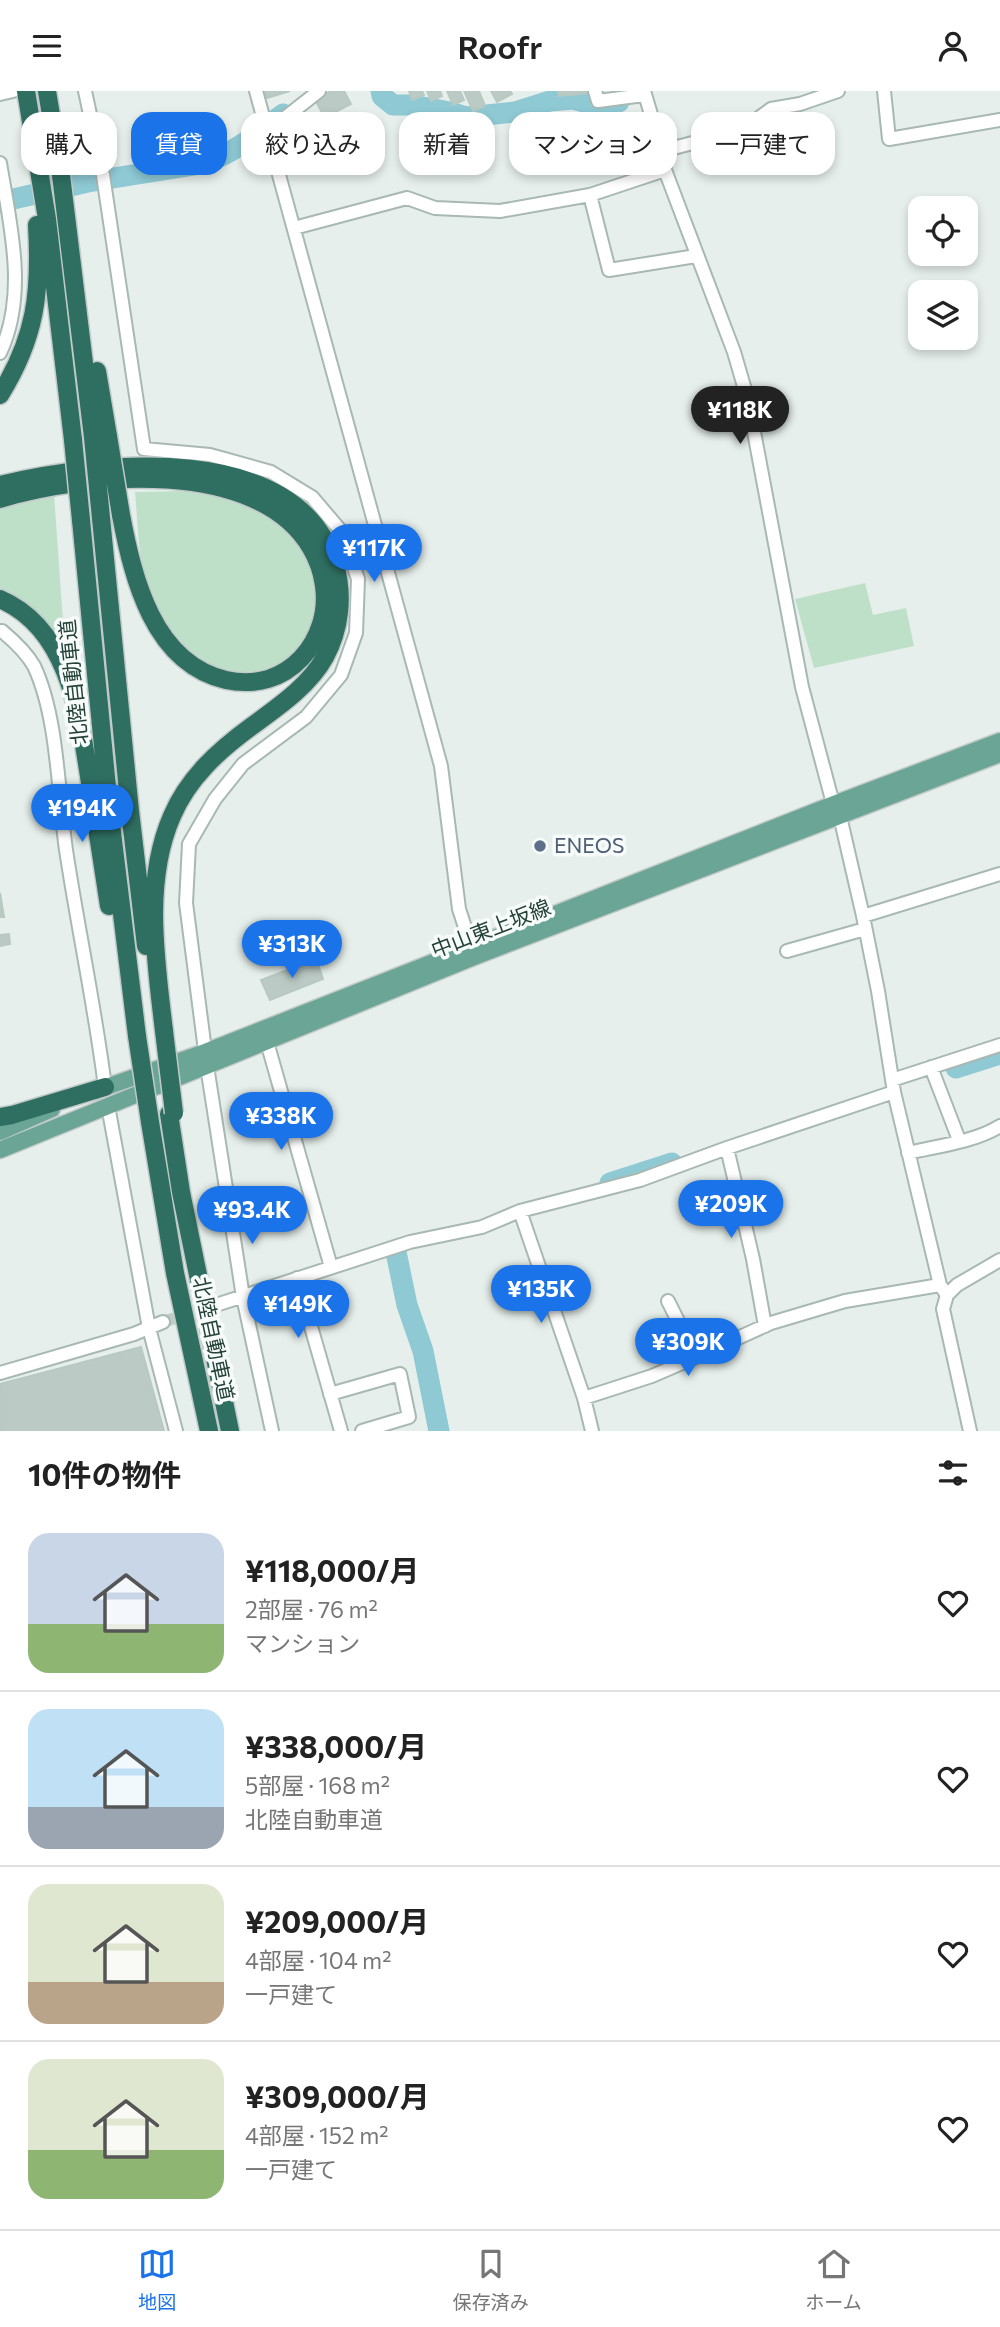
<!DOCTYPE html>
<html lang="ja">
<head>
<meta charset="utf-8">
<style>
	body { margin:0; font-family:Commissioner,"Noto Sans JP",sans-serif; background:#f2f2f2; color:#222; height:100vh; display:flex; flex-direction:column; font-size:26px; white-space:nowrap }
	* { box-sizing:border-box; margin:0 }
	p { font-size:23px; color:#767676 }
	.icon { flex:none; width:38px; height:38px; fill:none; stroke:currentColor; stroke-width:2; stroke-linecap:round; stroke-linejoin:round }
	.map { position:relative; height:1340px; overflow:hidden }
	.details { display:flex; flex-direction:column; background:#fff; flex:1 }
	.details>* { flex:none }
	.guide { position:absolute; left:21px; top:21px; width:959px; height:63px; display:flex; gap:14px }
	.buttons { position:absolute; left:908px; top:105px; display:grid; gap:14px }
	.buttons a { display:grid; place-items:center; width:70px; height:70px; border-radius:14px; background:#fff; box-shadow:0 4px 10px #0003; font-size:35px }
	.price { position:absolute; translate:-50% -60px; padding:0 16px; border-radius:24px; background:#1a73e8; color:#fff; font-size:23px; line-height:46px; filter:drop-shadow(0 2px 4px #0008) }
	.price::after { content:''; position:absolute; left:50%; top:42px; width:21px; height:16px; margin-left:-10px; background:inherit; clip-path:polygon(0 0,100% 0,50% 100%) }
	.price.current { background:#222; color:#fff }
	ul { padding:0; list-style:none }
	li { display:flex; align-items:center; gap:21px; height:175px; padding:0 28px }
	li+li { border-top:2px solid #e0e0e0 }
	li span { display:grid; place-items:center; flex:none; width:196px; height:140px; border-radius:21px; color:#555 }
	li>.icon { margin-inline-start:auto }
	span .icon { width:84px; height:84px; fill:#fffc; stroke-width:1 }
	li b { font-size:30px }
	h2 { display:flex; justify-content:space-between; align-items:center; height:84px; padding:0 28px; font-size:30px }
	.chip { padding:0 24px; border-radius:21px; background:#fff; box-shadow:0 4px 10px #0003; font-size:24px; line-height:63px }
	.chip.current { background:#1a73e8; color:#fff }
	header { display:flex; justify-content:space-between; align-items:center; height:91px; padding:0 28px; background:#fff; font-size:32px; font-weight:600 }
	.menu { display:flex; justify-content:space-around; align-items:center; height:98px; border-top:2px solid #e0e0e0; background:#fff; font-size:19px; color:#767676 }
	.menu a { display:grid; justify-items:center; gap:4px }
	.menu .current { color:#1a73e8 }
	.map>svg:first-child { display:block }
</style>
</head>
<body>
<header><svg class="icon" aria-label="menu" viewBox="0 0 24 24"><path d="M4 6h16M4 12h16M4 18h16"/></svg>Roofr<svg class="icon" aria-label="person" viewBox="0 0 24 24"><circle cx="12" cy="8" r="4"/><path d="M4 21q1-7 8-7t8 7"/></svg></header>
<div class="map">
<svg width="1000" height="1340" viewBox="0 0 1000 1340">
	<rect width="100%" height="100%" fill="#e6efeb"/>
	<path fill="#bfe0c8" d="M184 400C206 404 231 405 251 416 293 438 319 466 315 515 314 529 311 545 302 555 267 593 214 587 179 551 168 539 155 511 149 495 137 467 138 431 135 401Z
		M54 403 65 559C45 531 32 512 0 497V416Z
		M865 492 873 524 906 517 914 555 814 577 795 508Z"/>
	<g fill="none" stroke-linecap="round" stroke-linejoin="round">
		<path stroke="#8ec9d4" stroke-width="21" d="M381 0 382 5 393 14H412L450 21 467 26 515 21 550 10 573 8 595 14 619 11
			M0 111 88 91 201 73C232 64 257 43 283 23
			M956 977 1000 963
			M610 1092 672 1072
			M396 1161 407 1214 423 1260 439 1340"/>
	</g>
	<path fill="#bbcac4" stroke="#b8c9c2" stroke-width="2" d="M265 0H290L267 7Z
		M331 0H344L351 13 337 20 339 23 330 27 329 25 325 27 315 9Z
		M409 0H422L424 4 412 9Z
		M427 0H440L442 5 431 10Z
		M447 0H460L464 9 453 14Z
		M464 0H479L485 15 473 20Z
		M491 0H510L512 3 497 11Z
		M558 0H588V2L559 5Z
		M0 802 4 826H0Z
		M9 843 10 853 0 855V844Z
		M316 868 323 888 270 909 261 889Z
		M141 1256 164 1340H0V1293Z"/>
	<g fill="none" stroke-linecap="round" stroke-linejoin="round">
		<path stroke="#bfccc8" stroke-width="12" stroke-dasharray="12 6" stroke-linecap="butt" d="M163 1231 210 1216"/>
		<g stroke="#a8b8b2" stroke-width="16">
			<path id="minor" d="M85 0 103 84 144 358 210 364 271 381 312 406 341 440 358 488 356 542 341 584 306 626 243 673 215 708 189 753 186 812 207 975 243 1206 272 1340
				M256 0 441 675 459 818 474 864
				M595 0 598 10 644 4
				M644 0 662 60 665 79 734 261 748 309 802 596 831 705 842 734 863 825 878 900 894 1001 940 1194
				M884 0 889 48 1000 29
				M0 3 13 0
				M268 44 277 33 319 0
				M662 60 723 44 748 35 771 18 800 13 838 0
				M0 72C10 133 28 203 0 262
				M590 104 665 79
				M294 137 407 107 435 117 500 120 590 104 609 179 696 165
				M2 540C14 550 26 561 34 575 58 626 58 702 66 759 78 838 95 916 105 996
				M863 825 1000 783
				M787 860 865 838
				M265 944 331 1176
				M931 976 959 1049
				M892 989 1000 954
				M108 1015 149 1237 176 1340
				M727 1057 753 1168 765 1235
				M908 1062C938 1055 974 1051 1000 1035
				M520 1120 584 1307 592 1340
				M297 1187 341 1340
				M947 1204 943 1218 970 1340
				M947 1204 957 1194 1000 1169
				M219 1213 410 1151 482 1136 520 1120 640 1089 727 1057 894 1001
				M696 1266 771 1232 845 1210 940 1194 947 1204
				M0 1282 134 1243 163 1231
				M330 1303 400 1283 409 1326 362 1340
				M584 1307 652 1285 696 1266 668 1210"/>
		</g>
		<g stroke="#c2cac8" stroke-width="19">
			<path id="major" d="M95 1000 205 961 834 713 1000 650
				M0 1041 52 1018
				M0 1059 474 866 1000 663"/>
		</g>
		<g stroke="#c2cac8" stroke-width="21">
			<path id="highway" d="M26 0 47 128 73 349
				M47 0 61 84 93 346
				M97 280 108 345
				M0 304C36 246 41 201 37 134
				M0 394C97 370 299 348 335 474 344 505 340 538 325 566 309 595 278 616 252 635 219 659 188 687 172 725 143 791 156 871 164 940
				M0 408C85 382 258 366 311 457 324 479 329 508 321 533 313 559 294 580 268 588 254 592 240 592 226 589 153 572 133 487 121 424
				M101 427 130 720 146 855
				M81 429 109 717 137 945
				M0 508C72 539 80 630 91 698 97 737 103 776 109 815
				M169 1023 181 1101 230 1340
				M0 1026 12 1024 105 996
				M150 1031 175 1182 209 1340"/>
		</g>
		<use href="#minor" stroke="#fff" stroke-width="12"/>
		<use href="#major" stroke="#6aa596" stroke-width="16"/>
		<use href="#highway" stroke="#2f6f62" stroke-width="18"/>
		<g stroke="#c2cac8" stroke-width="21" stroke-linecap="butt">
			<path id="highway-bridge" d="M108 345 121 424
				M93 346 101 427
				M73 349 81 429
				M164 940 174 1022
				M137 945 150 1031"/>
		</g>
		<use href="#highway-bridge" stroke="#2f6f62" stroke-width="18"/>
	</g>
	<circle fill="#5c6f8a" stroke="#f7fbf9" stroke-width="2.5" cx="540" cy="755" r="7"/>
	<g text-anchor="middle" stroke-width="7" stroke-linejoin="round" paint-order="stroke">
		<g font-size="21" fill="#24423a" stroke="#f7fbf9">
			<text transform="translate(74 591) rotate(-96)" y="7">北陸自動車道</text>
			<text transform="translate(491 838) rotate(-21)" y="7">中山東上坂線</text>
			<text transform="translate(213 1248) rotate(78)" y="7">北陸自動車道</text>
		</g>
		<g font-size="21" fill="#4e5e75" stroke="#f7fbf9" text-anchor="start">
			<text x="554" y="762">ENEOS</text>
		</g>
	</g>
</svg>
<div class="buttons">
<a><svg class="icon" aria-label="locate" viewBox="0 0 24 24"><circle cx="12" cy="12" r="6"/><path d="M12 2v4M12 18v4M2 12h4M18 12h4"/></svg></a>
<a><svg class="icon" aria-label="layers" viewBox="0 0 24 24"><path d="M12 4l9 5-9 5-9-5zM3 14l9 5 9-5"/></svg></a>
</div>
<b class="price current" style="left:740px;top:355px">¥118K</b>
<b class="price" style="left:374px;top:493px">¥117K</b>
<b class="price" style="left:82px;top:753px">¥194K</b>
<b class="price" style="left:292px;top:889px">¥313K</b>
<b class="price" style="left:281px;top:1061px">¥338K</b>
<b class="price" style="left:731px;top:1149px">¥209K</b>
<b class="price" style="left:252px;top:1155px">¥93.4K</b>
<b class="price" style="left:541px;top:1234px">¥135K</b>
<b class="price" style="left:298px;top:1249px">¥149K</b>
<b class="price" style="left:688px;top:1287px">¥309K</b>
<div class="guide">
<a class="chip">購入</a>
<a class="chip current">賃貸</a>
<a class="chip">絞り込み</a>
<a class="chip">新着</a>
<a class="chip">マンション</a>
<a class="chip">一戸建て</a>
</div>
</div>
<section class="details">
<h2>10件の物件<svg class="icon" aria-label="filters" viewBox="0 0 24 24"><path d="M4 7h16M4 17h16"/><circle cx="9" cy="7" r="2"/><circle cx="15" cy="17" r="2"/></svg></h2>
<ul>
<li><span style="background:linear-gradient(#c9d6e8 65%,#8fb573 0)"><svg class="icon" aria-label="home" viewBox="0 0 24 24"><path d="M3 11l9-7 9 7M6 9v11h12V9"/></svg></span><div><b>¥118,000/月</b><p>2部屋 · 76 m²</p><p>マンション</p></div><svg class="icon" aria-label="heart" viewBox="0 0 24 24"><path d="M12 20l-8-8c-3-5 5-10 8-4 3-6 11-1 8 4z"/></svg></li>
<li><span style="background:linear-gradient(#bfe0f5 70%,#9aa5b1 0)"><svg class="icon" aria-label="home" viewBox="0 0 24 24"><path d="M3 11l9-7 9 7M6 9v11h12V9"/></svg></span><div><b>¥338,000/月</b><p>5部屋 · 168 m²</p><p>北陸自動車道</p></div><svg class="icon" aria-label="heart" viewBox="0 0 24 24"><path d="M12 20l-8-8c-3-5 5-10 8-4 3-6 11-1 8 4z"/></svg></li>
<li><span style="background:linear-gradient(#dfe7d0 70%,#b9a48a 0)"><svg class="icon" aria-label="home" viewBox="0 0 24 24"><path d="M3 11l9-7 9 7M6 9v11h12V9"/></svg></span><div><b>¥209,000/月</b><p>4部屋 · 104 m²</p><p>一戸建て</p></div><svg class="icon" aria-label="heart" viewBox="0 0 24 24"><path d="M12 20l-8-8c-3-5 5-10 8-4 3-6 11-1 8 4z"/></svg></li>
<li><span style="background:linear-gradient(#dfe7d0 65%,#8fb573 0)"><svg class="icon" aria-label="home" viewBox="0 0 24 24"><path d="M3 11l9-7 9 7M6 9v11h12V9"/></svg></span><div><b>¥309,000/月</b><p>4部屋 · 152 m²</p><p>一戸建て</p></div><svg class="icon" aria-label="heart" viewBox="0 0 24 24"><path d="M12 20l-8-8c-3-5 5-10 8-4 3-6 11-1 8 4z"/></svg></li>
</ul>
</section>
<nav class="menu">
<a class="current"><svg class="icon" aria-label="map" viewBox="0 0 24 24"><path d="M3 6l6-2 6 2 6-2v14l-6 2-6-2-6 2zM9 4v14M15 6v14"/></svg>地図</a>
<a><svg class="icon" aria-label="saved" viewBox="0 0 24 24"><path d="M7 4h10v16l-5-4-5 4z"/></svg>保存済み</a>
<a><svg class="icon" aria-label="home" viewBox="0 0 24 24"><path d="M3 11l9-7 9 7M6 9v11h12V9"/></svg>ホーム</a>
</nav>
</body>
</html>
